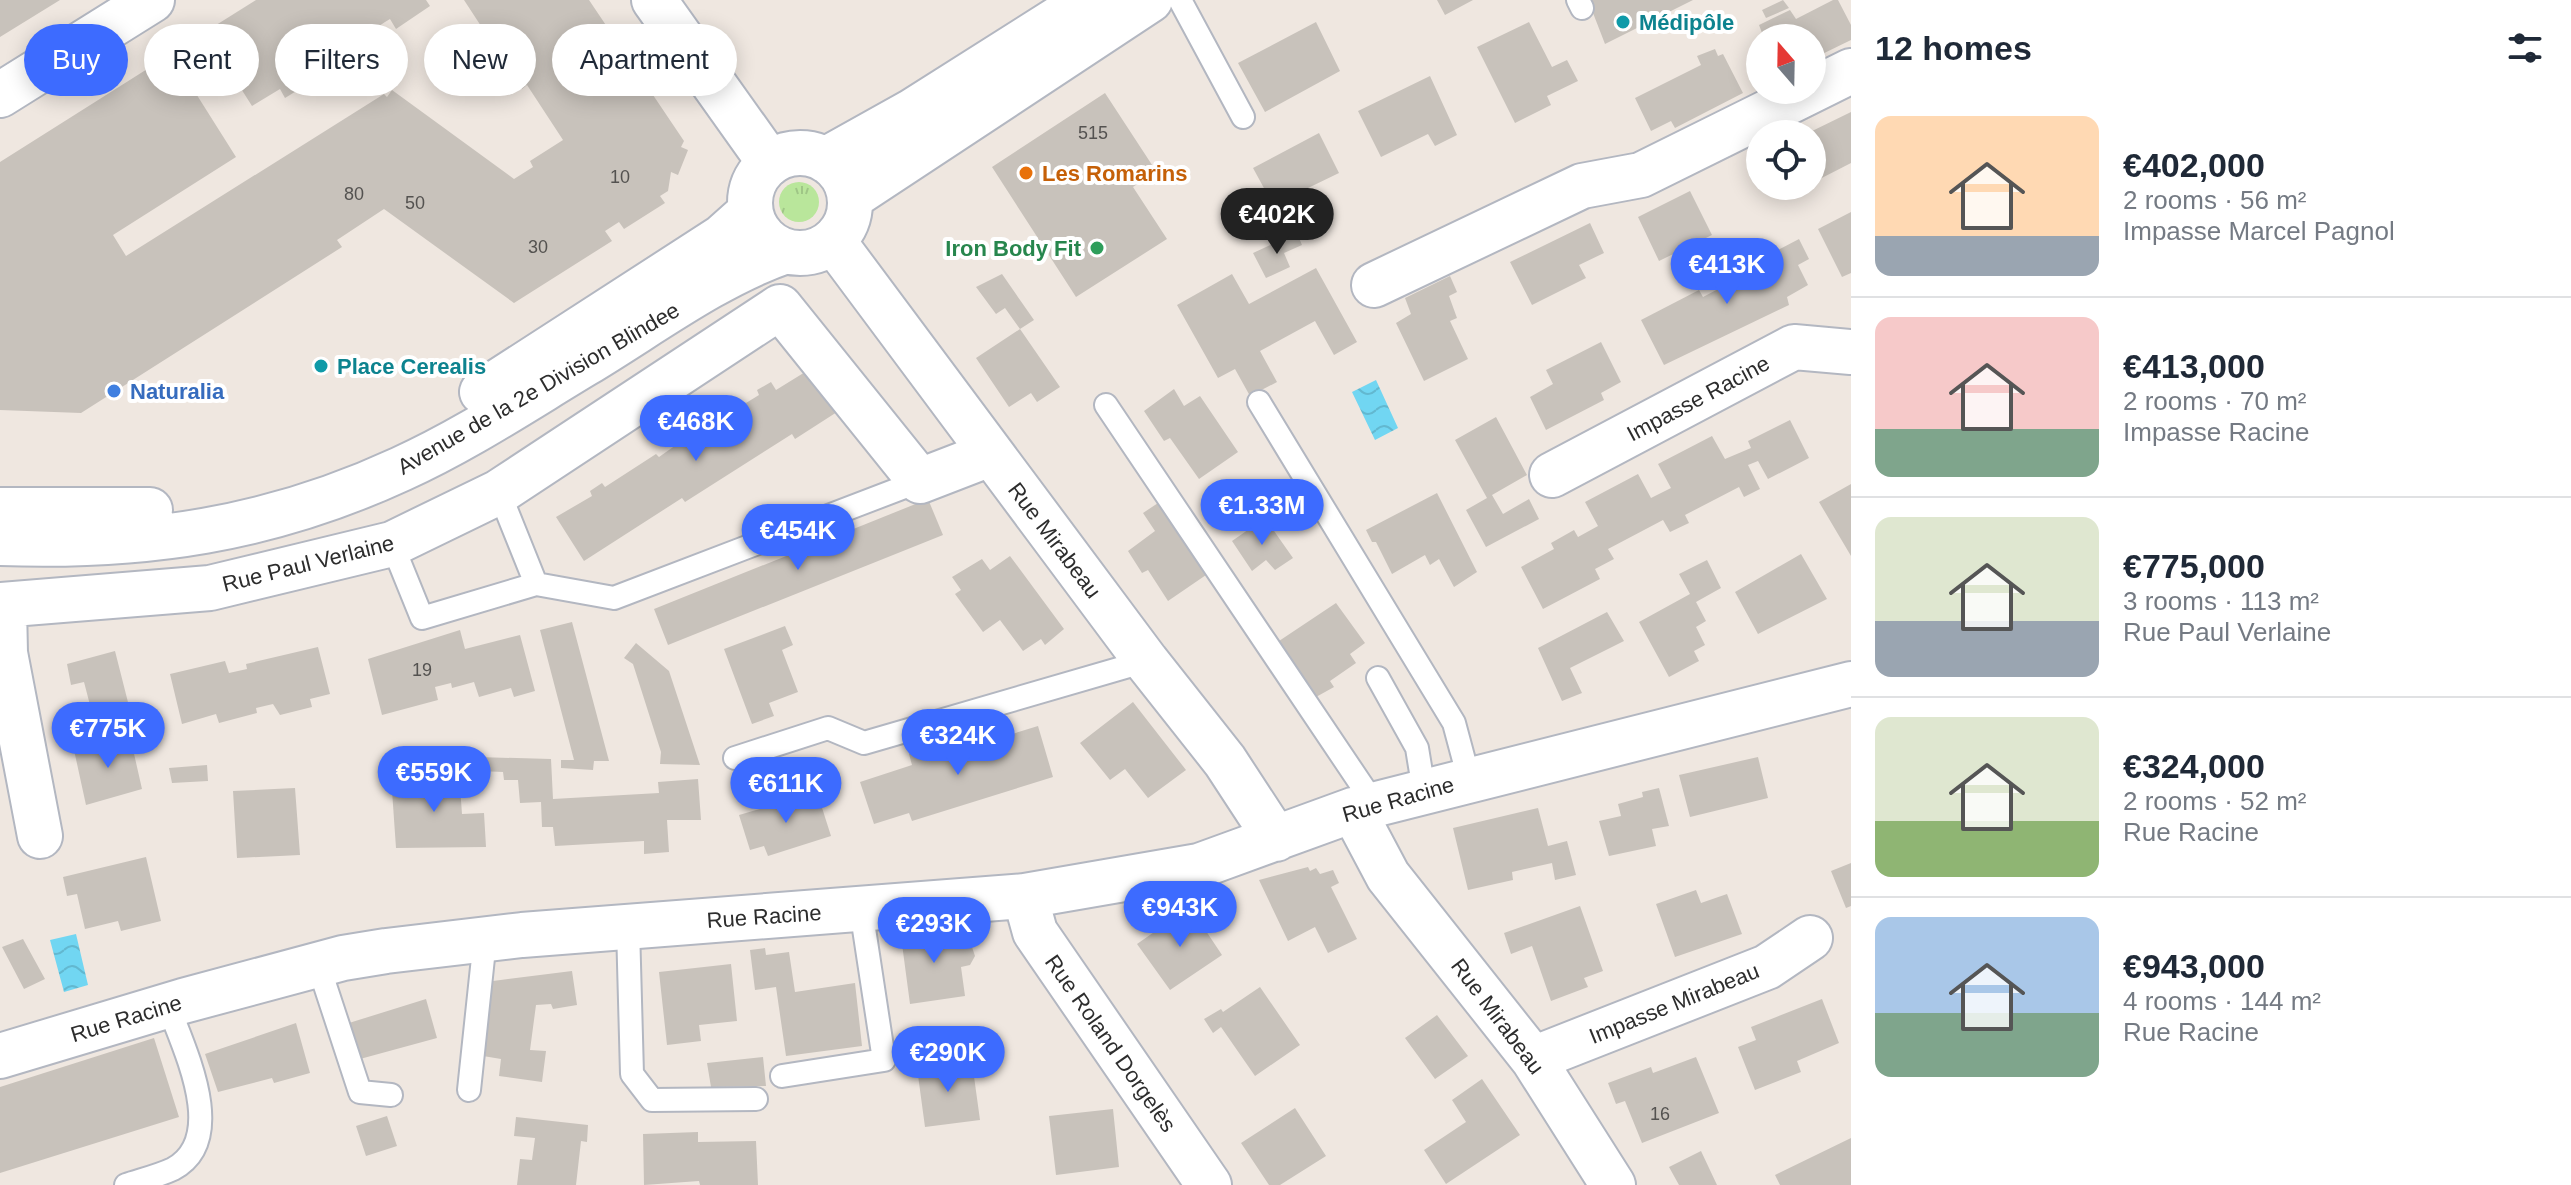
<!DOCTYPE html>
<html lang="en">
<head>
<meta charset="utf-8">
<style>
	body { margin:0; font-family:Helvetica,sans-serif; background:#f6f6f7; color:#1f2937; height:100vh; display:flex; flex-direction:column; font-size:30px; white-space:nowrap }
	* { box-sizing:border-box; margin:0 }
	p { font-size:26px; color:#747a83 }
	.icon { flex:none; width:44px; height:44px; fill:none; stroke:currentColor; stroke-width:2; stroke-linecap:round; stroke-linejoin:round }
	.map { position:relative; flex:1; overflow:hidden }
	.panel { display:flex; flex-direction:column; background:#fff; width:720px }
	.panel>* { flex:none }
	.top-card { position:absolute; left:24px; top:24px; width:760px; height:72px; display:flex; gap:16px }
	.needle { width:52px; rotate:340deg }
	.buttons { position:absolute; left:1746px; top:24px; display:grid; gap:16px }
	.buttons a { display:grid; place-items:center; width:80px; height:80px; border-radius:50%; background:#fff; box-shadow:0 4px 20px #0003; font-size:40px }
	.price { position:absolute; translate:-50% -68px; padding:0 18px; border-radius:28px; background:#3d6bff; color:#fff; font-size:26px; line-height:52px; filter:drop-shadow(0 2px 4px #0008) }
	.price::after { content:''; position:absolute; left:50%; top:48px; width:24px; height:18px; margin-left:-12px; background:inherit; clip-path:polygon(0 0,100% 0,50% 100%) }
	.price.active { background:#222; color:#fff }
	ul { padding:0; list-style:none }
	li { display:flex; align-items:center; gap:24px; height:200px; padding:0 24px }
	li+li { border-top:2px solid #e0e1e3 }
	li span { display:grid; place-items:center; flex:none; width:224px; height:160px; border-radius:16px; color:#555 }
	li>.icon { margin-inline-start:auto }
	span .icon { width:96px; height:96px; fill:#fffc; stroke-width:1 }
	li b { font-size:34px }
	h2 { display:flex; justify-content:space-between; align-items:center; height:96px; padding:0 24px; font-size:34px }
	.chip { padding:0 28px; border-radius:36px; background:#fff; box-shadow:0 4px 20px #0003; font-size:28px; line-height:72px }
	.chip.active { background:#3d6bff; color:#fff }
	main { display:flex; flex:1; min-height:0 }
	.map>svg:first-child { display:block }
</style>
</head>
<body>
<main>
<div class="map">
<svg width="1851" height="1185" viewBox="0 0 1851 1185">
	<defs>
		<pattern id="grass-tufts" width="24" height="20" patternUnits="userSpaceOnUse" patternTransform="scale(2)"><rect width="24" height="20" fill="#b9e69b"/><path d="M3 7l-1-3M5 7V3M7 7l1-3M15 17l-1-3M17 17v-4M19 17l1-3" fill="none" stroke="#9fc686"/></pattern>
		<pattern id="water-waves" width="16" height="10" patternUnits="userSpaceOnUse" patternTransform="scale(2)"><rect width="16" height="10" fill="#71d6f2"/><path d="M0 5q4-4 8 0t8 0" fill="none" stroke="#62b8d0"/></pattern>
	</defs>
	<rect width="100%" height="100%" fill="#efe7e0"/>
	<path fill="url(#grass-tufts)" d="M779 202a20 20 0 1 1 40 0a20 20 0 1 1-40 0Z"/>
	<path fill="url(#water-waves)" d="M1376 380 1398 428 1375 440 1352 392Z
		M76 934 88 985 64 992 50 940Z"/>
	<path fill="#c8c2bb" d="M0 0H60L0 37Z
		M256 0H426L430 6 396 29 390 19 385 22 376 28 381 37 338 65 332 56 305 73 311 82 285 98 280 89 252 106 205 32Z
		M464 0H589L684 141 681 147 688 150 678 175 671 172 668 191 660 196 665 203 624 229 619 222 605 231 612 241 514 303 384 209 337 240 342 247 81 413 0 410V162L171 54 236 157 113 235 126 256 384 94 387 97 392 90 514 179 533 167 530 161 563 140 527 85 522 89Z
		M1437 0H1473L1445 15Z
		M1588 0H1693L1605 44Z
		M1783 0 1789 8 1766 18 1762 10Z
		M1833 0H1838L1851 25V40L1812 59V38H1764L1759 25 1790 10 1796 19Z
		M1316 22 1340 71 1265 112 1238 63Z
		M1529 22 1552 67 1567 60 1578 81 1547 96 1551 105 1515 123 1477 47Z
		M1715 49 1718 56 1723 54 1743 93 1675 128 1671 121 1651 131 1635 98 1701 65 1697 56Z
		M1430 76 1457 135 1435 146 1428 134 1381 157 1358 111Z
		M1105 93 1156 171 1133 187 1167 239 1076 297 992 167Z
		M1851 112V163L1812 183V134H1806Z
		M1319 133 1339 173 1308 188 1312 197 1250 231 1234 202 1265 190 1253 168Z
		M1690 191 1712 235 1659 261 1638 217Z
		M1851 212V273L1842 277 1818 229Z
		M1590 223 1604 253 1579 265 1586 278 1532 305 1510 262Z
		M1297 233 1302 245 1284 253 1290 267 1266 278 1253 253Z
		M1799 239 1809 259 1798 265 1808 285 1787 297 1789 305 1664 365 1641 320 1699 290 1703 297 1722 287 1726 295 1753 281 1746 267Z
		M1316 268 1357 342 1334 355 1315 321 1260 351 1277 382 1250 396 1235 369 1218 378 1177 305 1232 274 1249 304Z
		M1002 274 1034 320 1020 329 1005 308 996 314 976 287Z
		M1450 276 1457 292 1449 296 1457 318 1450 321 1468 359 1424 381 1396 323 1411 314 1405 298Z
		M1020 329 1060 387 1037 402 1031 393 1009 407 976 358Z
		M1601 342 1621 382 1601 393 1604 400 1546 430 1530 397 1553 384 1546 370Z
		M810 369 837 412 795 439 792 434 685 502 682 498 584 561 556 517 592 496 590 491 602 483 605 487 656 454 659 457 676 445 675 442 687 435 689 438 759 395 757 390 771 382 776 390Z
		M1174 389 1184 406 1200 396 1238 452 1199 479 1170 438 1164 441 1144 411Z
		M1496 417 1527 475 1492 495 1503 514 1529 499 1539 519 1486 547 1466 510 1487 498 1455 440Z
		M1790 420 1809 458 1768 479 1758 461 1748 465 1760 489 1744 497 1739 487 1685 515 1689 523 1670 532 1663 520 1608 549 1614 559 1595 569 1600 579 1543 609 1521 567 1554 549 1551 543 1574 530 1578 537 1598 526 1585 502 1638 474 1651 498 1671 488 1658 464 1712 436 1725 459 1751 448 1748 441Z
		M1851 484V556L1819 502Z
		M1437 493 1477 572 1454 587 1439 559 1430 565 1425 555 1392 574 1376 542H1372L1366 530Z
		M928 499 943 535 668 645 654 609Z
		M1158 503 1206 575 1168 601 1148 570 1142 573 1128 551 1155 531 1143 513Z
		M1265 518 1293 558 1275 570 1266 560 1252 571 1232 541Z
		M1801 554 1827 599 1758 634 1735 592Z
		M1010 556 1064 629 1045 645 1041 639 1023 651 1000 620 983 632 955 594 961 590 952 577 982 559 990 570Z
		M1707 560 1721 588 1696 602 1706 621 1696 627 1705 645 1694 651 1699 661 1669 677 1639 622 1690 594 1679 574Z
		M1336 603 1365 643 1350 654 1356 663 1330 681 1334 687 1316 697 1279 641Z
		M1607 612 1624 641 1570 668 1582 693 1562 701 1538 648Z
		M572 622 609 761H594L593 770 561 768V760H574L540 630Z
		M785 626 793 645 782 650 798 692 769 703 774 716 752 724 724 649Z
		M460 630 465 649 520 635 535 691 514 697 511 688 479 697 474 682 452 688 451 683 435 687 438 700 382 715 368 659Z
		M636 643 669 671 700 765 660 764 661 752 633 664 624 658Z
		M318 647 330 694 310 699 312 707 280 715 273 704 256 708 257 713 219 723 216 714 182 724 170 674 225 661 229 673 247 669 246 664Z
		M115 651 132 718 81 730 75 709 90 705 84 682 71 685 67 664Z
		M1133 702 1186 770 1148 798 1125 769 1110 780 1080 743Z
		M1038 726 1053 777 912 821 909 813 874 824 860 782 912 765 909 754 925 749 929 760Z
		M130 736 142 789 86 805 74 750Z
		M478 757 551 759 553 799 659 793 658 782 698 779 701 820H667L669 852 644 854V841L555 846 553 827H542L541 802 520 803 518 780H504L503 772 479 771Z
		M1758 757 1768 798 1690 817 1679 775Z
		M207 765 208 781 172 783 169 768Z
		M459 773 462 814 484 813 486 847 396 848 391 776Z
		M295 788 300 855 237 858 233 791Z
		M1659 788 1669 826 1652 829 1656 846 1609 856 1599 821 1621 816 1618 804 1643 797 1642 792Z
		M817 792 831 836 768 856 764 846 750 850 739 815Z
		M1538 808 1548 846 1567 841 1576 875 1555 880 1552 863 1512 872 1513 880 1468 890 1453 828Z
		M146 857 161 921 121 931 118 921 85 929 77 894 67 896 63 877Z
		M1851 863V906L1846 908 1831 871Z
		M1308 867 1310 871 1316 868 1320 874 1333 870 1339 883 1331 887 1357 939 1328 953 1315 927 1288 941 1259 880Z
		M1217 885 1220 906 1198 909 1195 890Z
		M1696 890 1701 903 1727 894 1742 934 1675 957 1656 904Z
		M1580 906 1603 971 1584 978 1588 987 1551 1001 1532 946 1511 954 1504 933Z
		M1190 907 1222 955 1170 990 1137 944Z
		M936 925 939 940 956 938 958 945 972 947 975 956 970 965 961 967 965 996 910 1004 900 929Z
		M23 939 45 979 24 989 2 947Z
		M765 948 766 955 789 952 795 992 855 983 862 1046 786 1056 776 987 755 990 750 950Z
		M731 964 737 1021 699 1025 701 1041 667 1045 659 972Z
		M572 971 577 1005 553 1009 551 1004 536 1005 530 1050 546 1051 542 1082 499 1076 501 1059 483 1056 493 981Z
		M1260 987 1300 1045 1255 1076 1221 1027 1213 1033 1204 1019 1221 1009 1223 1012Z
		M426 999 437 1038 360 1059 349 1023Z
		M1822 999 1839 1043 1797 1061 1801 1072 1755 1090 1738 1047 1756 1040 1751 1027Z
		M1437 1015 1468 1056 1435 1079 1405 1038Z
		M296 1023 310 1073 274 1083 272 1078 218 1092 205 1054Z
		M154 1038 179 1117 0 1173V1087Z
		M763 1057 766 1086 711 1087 707 1063Z
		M1696 1057 1719 1113 1642 1143 1625 1101 1616 1104 1608 1083 1651 1067 1653 1073Z
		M972 1062 980 1120 925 1127 917 1068Z
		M1482 1079 1520 1135 1446 1184 1424 1150 1466 1122 1452 1100Z
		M1295 1108 1326 1156 1280 1185H1269L1241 1143Z
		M1113 1109 1119 1167 1056 1175 1049 1116Z
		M387 1116 397 1146 366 1156 356 1126Z
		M516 1117 588 1125 587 1142 581 1141 576 1185H517L520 1159 532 1160 535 1138 514 1136Z
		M698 1132V1142L756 1141 758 1185H700L699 1181 644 1185 643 1134Z
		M1851 1138V1185H1780L1775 1175Z
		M1701 1151 1717 1185H1679L1669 1167Z"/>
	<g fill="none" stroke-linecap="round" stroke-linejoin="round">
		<g stroke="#b3b7c1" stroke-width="26">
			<path id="lane" d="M1180 0 1243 117
				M1578 0 1582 8
				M1259 402 1454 723 1469 779
				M1106 405 1375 805
				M392 544 422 618 536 584 499 492
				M536 584 614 598 920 481
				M1378 678 1417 748 1424 791
				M735 758 828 728 864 743 1146 661
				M628 927 632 1074 652 1100 756 1099
				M318 964 360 1092 391 1095
				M782 1076 884 1060 861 909
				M469 1090 485 939
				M126 1185C141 1180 158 1176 173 1169 229 1139 184 1049 168 1005"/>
		</g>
		<g stroke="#b3b7c1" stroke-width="48">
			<path id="street" d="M654 0 770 163
				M0 95 152 0
				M833 241 1146 661 1225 761 1276 839
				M1374 285 1582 186 1641 175 1851 71
				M1552 475 1794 347 1851 352
				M0 605 210 588 392 544 499 492 780 307 920 481 990 454
				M4 606 5 653 40 836
				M1353 810 1388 876 1533 1059 1613 1185
				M1025 896 1035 932 1209 1185
				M0 1056 183 1001 343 958 386 951 522 935 1025 896 1199 866 1353 810 1851 684
				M1533 1059 1767 967 1810 938"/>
		</g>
		<g stroke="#b3b7c1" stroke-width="48">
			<path id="secondary" d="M750 203a50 50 0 1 1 100 0a50 50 0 1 1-100 0Z
				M825 160 911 112 1088 0
				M850 198 1150 0
				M482 392 722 237 750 212
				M0 510H150
				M0 543C144 548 269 530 401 469 465 440 525 400 585 364 650 325 714 276 786 251"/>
		</g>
		<use href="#lane" stroke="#fff" stroke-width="22"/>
		<use href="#street" stroke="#fff" stroke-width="44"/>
		<use href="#secondary" stroke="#fff" stroke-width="44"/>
	</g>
	<g fill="#0f9aa8" stroke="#fff" stroke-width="3">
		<circle cx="1623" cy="22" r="8"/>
		<circle cx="321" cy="366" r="8"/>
	</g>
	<circle fill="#e8710a" stroke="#fff" stroke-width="3" cx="1026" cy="173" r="8"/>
	<circle fill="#2e9e5b" stroke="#fff" stroke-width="3" cx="1097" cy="248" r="8"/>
	<circle fill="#3f7fe0" stroke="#fff" stroke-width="3" cx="114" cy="391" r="8"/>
	<g text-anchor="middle" stroke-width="8" stroke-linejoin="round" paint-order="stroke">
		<g font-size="18" fill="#545250">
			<text x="1093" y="139">515</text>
			<text x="620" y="183">10</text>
			<text x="354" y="200">80</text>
			<text x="415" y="209">50</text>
			<text x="538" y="253">30</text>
			<text x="422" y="676">19</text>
			<text x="1660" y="1120">16</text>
		</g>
		<g font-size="22" font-weight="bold" fill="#0d838f" stroke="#fff" text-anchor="start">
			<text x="1639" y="30">Médipôle</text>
			<text x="337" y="374">Place Cerealis</text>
		</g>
		<g font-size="22" font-weight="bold" fill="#c56008" stroke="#fff" text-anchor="start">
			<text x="1042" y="181">Les Romarins</text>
		</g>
		<g font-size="22" font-weight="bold" fill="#27864d" stroke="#fff" text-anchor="end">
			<text x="1081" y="256">Iron Body Fit</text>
		</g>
		<g font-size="22" fill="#2d2d2d" stroke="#fff">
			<text transform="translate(538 388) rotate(-30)" y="8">Avenue de la 2e Division Blindee</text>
			<text transform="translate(1698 398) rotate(-28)" y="8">Impasse Racine</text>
			<text transform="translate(1055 540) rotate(53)" y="8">Rue Mirabeau</text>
			<text transform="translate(308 563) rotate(-14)" y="8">Rue Paul Verlaine</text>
			<text transform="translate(1398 799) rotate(-16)" y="8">Rue Racine</text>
			<text transform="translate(764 916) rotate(-4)" y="8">Rue Racine</text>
			<text transform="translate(1674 1003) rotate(-22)" y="8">Impasse Mirabeau</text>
			<text transform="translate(1498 1016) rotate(53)" y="8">Rue Mirabeau</text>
			<text transform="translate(126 1018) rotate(-17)" y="8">Rue Racine</text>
			<text transform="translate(1111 1043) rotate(55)" y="8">Rue Roland Dorgelès</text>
		</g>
		<g font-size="22" font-weight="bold" fill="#366cbe" stroke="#fff" text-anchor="start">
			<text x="130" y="399">Naturalia</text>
		</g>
	</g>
</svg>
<div class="buttons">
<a><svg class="needle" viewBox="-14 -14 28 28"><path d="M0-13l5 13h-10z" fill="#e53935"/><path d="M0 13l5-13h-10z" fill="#747a83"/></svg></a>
<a><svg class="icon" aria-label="locate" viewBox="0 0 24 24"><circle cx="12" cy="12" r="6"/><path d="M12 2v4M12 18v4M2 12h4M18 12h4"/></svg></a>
</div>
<b class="price active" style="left:1277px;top:256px">€402K</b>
<b class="price" style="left:1727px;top:306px">€413K</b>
<b class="price" style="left:696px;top:463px">€468K</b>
<b class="price" style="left:1262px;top:547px">€1.33M</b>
<b class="price" style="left:798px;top:572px">€454K</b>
<b class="price" style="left:108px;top:770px">€775K</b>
<b class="price" style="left:958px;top:777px">€324K</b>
<b class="price" style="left:434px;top:814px">€559K</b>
<b class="price" style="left:786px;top:825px">€611K</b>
<b class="price" style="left:1180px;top:949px">€943K</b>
<b class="price" style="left:934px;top:965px">€293K</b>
<b class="price" style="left:948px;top:1094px">€290K</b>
<div class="top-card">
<a class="chip active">Buy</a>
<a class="chip">Rent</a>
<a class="chip">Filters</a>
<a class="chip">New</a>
<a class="chip">Apartment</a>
</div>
</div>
<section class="panel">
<h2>12 homes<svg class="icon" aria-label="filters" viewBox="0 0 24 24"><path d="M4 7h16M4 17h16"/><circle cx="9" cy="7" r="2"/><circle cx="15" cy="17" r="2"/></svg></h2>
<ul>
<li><span style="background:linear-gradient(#ffd9b3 75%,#9aa5b1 0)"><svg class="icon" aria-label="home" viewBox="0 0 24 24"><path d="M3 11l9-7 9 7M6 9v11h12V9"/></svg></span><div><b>€402,000</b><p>2 rooms · 56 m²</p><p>Impasse Marcel Pagnol</p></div></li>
<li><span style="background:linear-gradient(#f6c9c9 70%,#7fa58c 0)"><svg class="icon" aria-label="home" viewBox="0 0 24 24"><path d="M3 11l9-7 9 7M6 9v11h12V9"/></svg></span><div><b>€413,000</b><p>2 rooms · 70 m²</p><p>Impasse Racine</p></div></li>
<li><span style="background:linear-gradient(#dfe7d0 65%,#9aa5b1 0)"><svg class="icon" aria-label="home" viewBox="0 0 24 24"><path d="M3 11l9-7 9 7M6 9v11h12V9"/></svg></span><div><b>€775,000</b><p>3 rooms · 113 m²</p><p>Rue Paul Verlaine</p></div></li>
<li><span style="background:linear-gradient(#dfe7d0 65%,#8fb573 0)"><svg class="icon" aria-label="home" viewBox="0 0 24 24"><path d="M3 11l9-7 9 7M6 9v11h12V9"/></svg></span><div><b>€324,000</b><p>2 rooms · 52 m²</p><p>Rue Racine</p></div></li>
<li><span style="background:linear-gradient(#a9c7e8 60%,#7fa58c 0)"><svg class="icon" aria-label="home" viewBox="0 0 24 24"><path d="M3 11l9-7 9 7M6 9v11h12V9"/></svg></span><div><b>€943,000</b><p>4 rooms · 144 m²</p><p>Rue Racine</p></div></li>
</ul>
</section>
</main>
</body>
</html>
